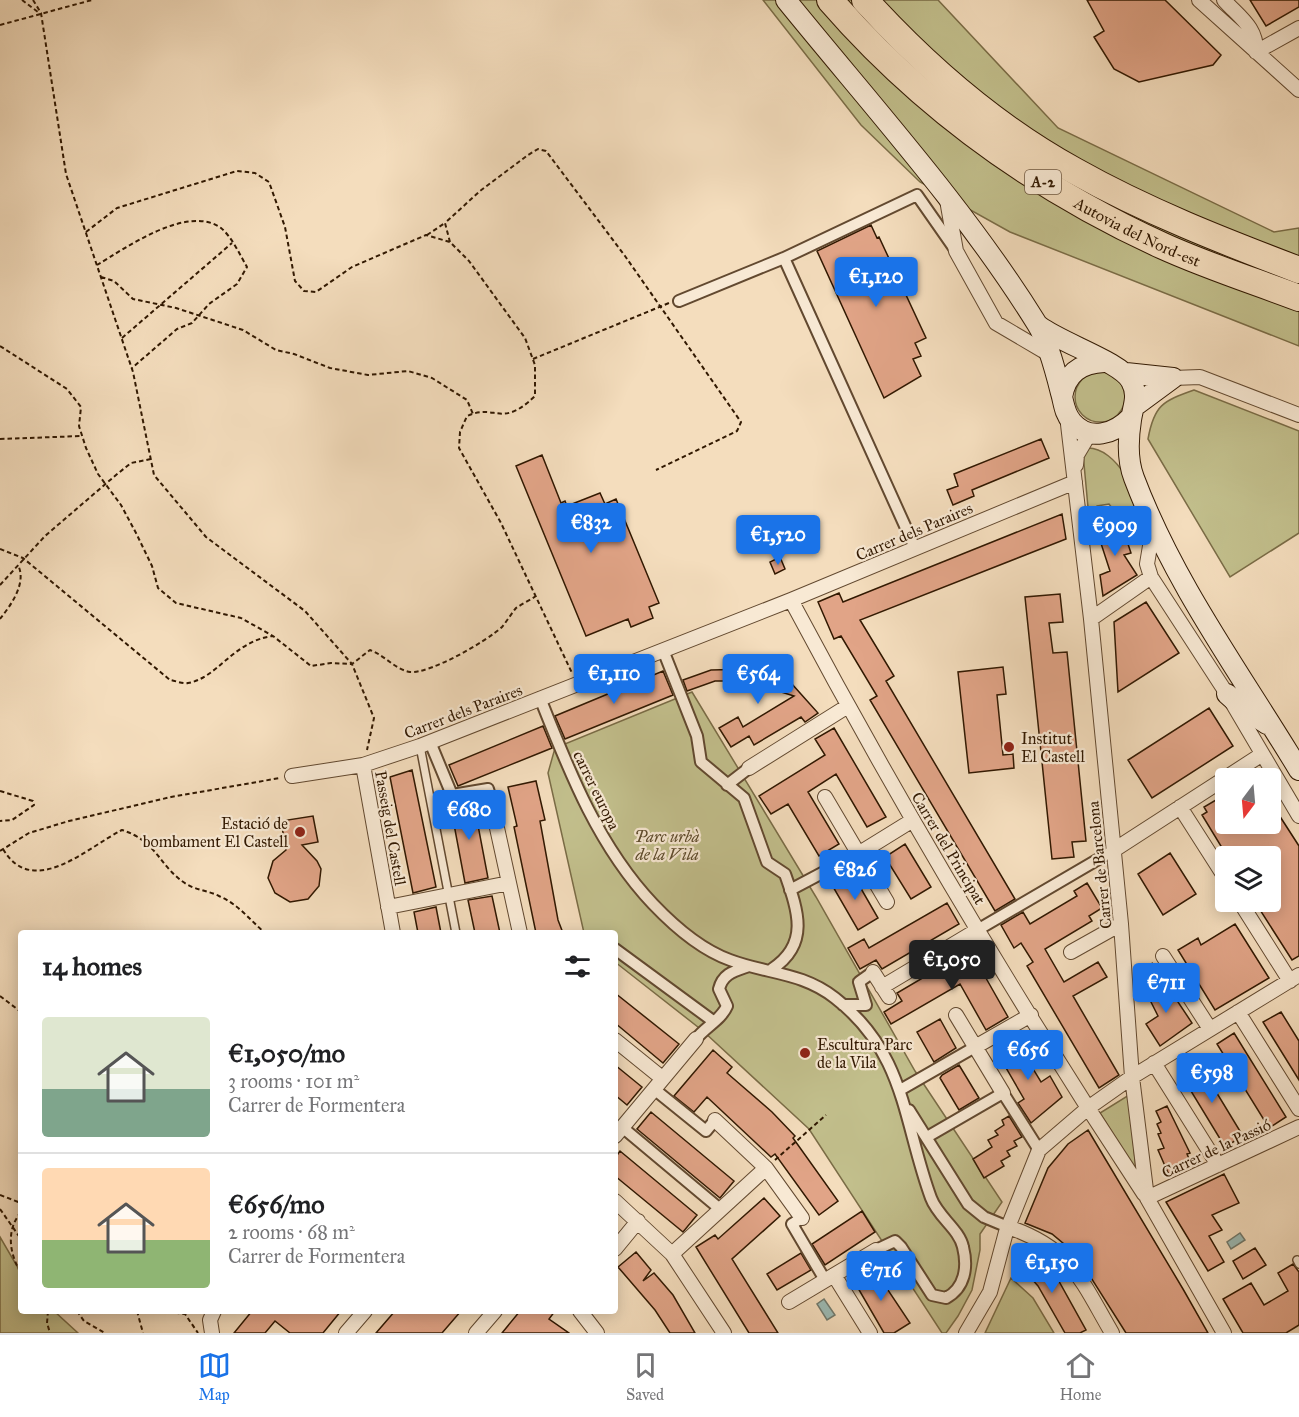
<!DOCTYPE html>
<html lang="en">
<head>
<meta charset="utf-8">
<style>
	body { margin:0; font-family:"IM FELL Great Primer",serif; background:#f2f2f2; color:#202124; height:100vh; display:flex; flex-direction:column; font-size:22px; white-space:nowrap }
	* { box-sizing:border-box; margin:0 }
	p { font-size:20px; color:#757577 }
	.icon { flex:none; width:33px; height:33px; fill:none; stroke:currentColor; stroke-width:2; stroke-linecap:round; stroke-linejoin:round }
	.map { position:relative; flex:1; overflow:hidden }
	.panel { position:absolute; left:18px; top:930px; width:600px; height:384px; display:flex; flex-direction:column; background:#fff; border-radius:6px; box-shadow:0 3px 15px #0003 }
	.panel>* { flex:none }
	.needle { width:39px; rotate:196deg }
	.controls { position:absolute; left:1215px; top:768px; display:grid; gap:12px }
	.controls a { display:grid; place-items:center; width:66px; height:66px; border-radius:6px; background:#fff; box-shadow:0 3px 15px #0003; font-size:30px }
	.price { position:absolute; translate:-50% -51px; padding:0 14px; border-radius:6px; background:#1a73e8; color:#fff; font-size:20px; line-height:39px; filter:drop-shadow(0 2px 3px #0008) }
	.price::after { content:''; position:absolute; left:50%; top:36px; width:18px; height:14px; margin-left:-9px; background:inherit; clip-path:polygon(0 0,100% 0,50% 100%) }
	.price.on { background:#222; color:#fff }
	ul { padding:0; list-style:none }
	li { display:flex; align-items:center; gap:18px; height:150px; padding:0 24px }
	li+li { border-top:2px solid #e0e0e0 }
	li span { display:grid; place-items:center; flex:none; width:168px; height:120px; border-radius:6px; color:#555 }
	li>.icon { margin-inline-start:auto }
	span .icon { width:72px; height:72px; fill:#fffc; stroke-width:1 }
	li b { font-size:26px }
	h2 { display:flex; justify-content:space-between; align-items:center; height:72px; padding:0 24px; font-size:26px }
	.dock { display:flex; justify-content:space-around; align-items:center; height:84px; border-top:2px solid #e0e0e0; background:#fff; font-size:16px; color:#757577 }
	.dock a { display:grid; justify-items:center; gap:3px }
	.dock .on { color:#1a73e8 }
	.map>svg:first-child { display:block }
</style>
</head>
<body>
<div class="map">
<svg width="1299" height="1333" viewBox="0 0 1299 1333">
	<rect width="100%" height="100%" fill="#f4ddbd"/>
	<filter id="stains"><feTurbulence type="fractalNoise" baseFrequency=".00333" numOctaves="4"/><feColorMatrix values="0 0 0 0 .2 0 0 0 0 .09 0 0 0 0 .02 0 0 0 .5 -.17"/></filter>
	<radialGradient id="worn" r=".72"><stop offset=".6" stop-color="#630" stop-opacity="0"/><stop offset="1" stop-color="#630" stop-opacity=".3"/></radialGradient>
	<path fill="#c2bf8c" stroke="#7a6c46" stroke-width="1.5" d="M763 0H938L1058 128 1274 232 1299 228V346L1010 232 920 182 861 125Z
		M1075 397a25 25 0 1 1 50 0a25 25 0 1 1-50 0Z
		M1194 390 1299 431V533L1230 577 1148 439C1154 405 1163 401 1194 390Z
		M1088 448C1116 448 1142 495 1135 520L1125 524 1109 504 1097 506 1092 517 1094 528 1090 529 1083 453Z
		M692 692 816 897 915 1071 1002 1202 980 1234V1250L972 1290 958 1316 946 1333H942L809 1129 703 1031 615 962V933H584L548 773 555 748Z
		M1129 1095 1136 1171 1100 1113Z
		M0 1237 21 1273V1311H54L78 1333H0Z
		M1011 1278 1033 1298 1054 1333H985Z"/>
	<path fill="#9cbbb5" stroke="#717a6d" stroke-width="1.5" d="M1240 1233 1245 1240 1231 1249 1227 1242Z
		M824 1299 835 1315 827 1320 817 1304Z"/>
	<path fill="#e1a487" stroke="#311801" stroke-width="1.5" d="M1087 0H1165L1221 55 1213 65 1139 82 1114 69 1094 37 1104 31Z
		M1250 0H1299V7L1266 26Z
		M871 225 877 238 879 237 926 338 915 343 921 356 913 359 921 376 884 398 817 251Z
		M1041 439 1049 458 972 490 974 496 953 505 947 490 958 486 954 474Z
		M542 455 561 503 565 501 567 506 600 493 605 504 616 499 659 603 649 607 653 618 631 627 628 619 586 636 516 466Z
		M1062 514 1066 539 860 620 894 676 886 681 1015 899 995 911 870 700 877 696 841 636 834 639 818 602 839 593 843 602Z
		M1120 520 1131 553 1124 555 1137 575 1103 596 1100 575 1110 571 1096 528Z
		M780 557 785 569 775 574 770 562Z
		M1060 594 1063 622 1049 623 1053 653 1067 652 1086 841 1072 842 1074 857 1052 859 1025 597Z
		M1146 602 1179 653 1118 692 1114 622Z
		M1003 667 1006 694 997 695 1003 755 1013 754 1014 768 969 773 958 672Z
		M750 669 791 683 818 713 805 722 801 717 754 745 749 736 731 747 719 728 738 717 743 727 794 696 746 681H715L687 691 683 680 711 670Z
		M663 671 673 695 565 739 555 716Z
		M1209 708 1233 746 1152 798 1128 760Z
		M543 726 552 748 458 786 449 765Z
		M834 728 886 817 867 827 836 774 808 792 839 844 819 856 788 804 771 814 759 796 825 755 815 739Z
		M412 770 436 887 413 893 390 777Z
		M536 781 545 820 540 821 558 920 563 933H536L514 827 517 826 508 787Z
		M1221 797 1226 805V824H1270V801L1299 846V956L1292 960 1255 902H1270V856H1227L1202 815 1207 812 1204 807Z
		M473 799 488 878 465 883 450 803Z
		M313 816 318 842 302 845 317 861 321 869 319 886 308 899 290 902 275 893 268 878 273 861 286 850 281 821Z
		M905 844 931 887 911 899 885 857Z
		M1170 853 1196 894 1163 915 1138 874Z
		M852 873 878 918 858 930 832 885Z
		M1087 883 1102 908 1089 916 1092 921 1045 949 1064 982 1098 962 1107 977 1073 996 1119 1075 1099 1088 1027 966 1033 962 1021 943 1014 948 1001 925 1023 912 1030 924 1077 896 1074 891Z
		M492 896 500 933H475L468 900Z
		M947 903 959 924 882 969 876 960 860 969 848 948 864 939 869 948Z
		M436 907 441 933H418L414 912Z
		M1235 924 1269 978 1215 1010 1178 950 1198 938 1201 945Z
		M970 950 1008 1017 986 1030 960 984 891 1024 884 1012 902 1001 897 993Z
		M1164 981 1192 1023 1160 1046 1146 1024 1158 1016 1146 992Z
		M615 993 679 1044 663 1063 615 1023Z
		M1281 1012 1299 1041V1080L1263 1022Z
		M940 1019 956 1048 934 1062 917 1032Z
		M1234 1033 1286 1117 1269 1128 1217 1044Z
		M1013 1036 1041 1082 1050 1076 1062 1097 1031 1123 1018 1103 1024 1099 994 1047Z
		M713 1050 732 1067 727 1073 772 1112 795 1136 793 1138 838 1201 819 1215 775 1154 771 1157 707 1097 694 1112 674 1096Z
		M1198 1062 1243 1136 1225 1147 1180 1073Z
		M615 1065 642 1087 627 1105 615 1095Z
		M959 1065 979 1098 959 1110 940 1078 942 1075Z
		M1167 1106 1190 1153 1187 1154 1192 1166 1169 1175 1158 1150 1164 1148 1158 1134 1161 1133 1157 1124 1161 1122 1156 1111Z
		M651 1112 734 1181 720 1198 637 1129Z
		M1009 1116 1022 1137 1014 1141 1017 1146 1007 1151 1010 1156 1001 1161 1004 1166 984 1178 973 1159 992 1147 988 1140 998 1135 995 1131 1004 1125 1002 1120Z
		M1088 1130 1183 1289 1208 1333H1126L1076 1254 1052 1234 1025 1223 1048 1168 1068 1144Z
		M620 1151 697 1215 683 1232 615 1176V1158Z
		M1224 1174 1239 1203 1212 1215 1222 1230 1209 1236 1224 1262 1208 1271 1166 1202Z
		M764 1198 780 1216 732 1259 778 1333H749L696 1247 715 1235 718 1239Z
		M862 1211 875 1232 825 1265 812 1244Z
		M1255 1248 1266 1265 1243 1279 1233 1261Z
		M636 1252 651 1270 643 1281 654 1273 673 1295 695 1333H670L655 1310 618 1267Z
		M801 1253 811 1270 777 1290 767 1274Z
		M1032 1254 1037 1263 1041 1261 1046 1269 1049 1268 1056 1276 1086 1330 1080 1333H1065L1038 1286 1031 1278 1028 1280 1023 1272 1019 1274 1014 1264Z
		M1293 1264 1299 1272V1325L1286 1333H1243L1223 1299 1251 1283 1264 1305 1288 1291 1278 1273Z
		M862 1269 868 1278 876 1272 910 1323 894 1333H884L851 1276Z
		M252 1311H341L323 1333H290L275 1321 265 1333H234Z
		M395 1311H461L442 1333H376Z
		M520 1311H555L549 1319 569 1333H502Z"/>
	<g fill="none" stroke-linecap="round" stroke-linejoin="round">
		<g stroke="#624930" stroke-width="10">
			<path id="service" d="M420 746 456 933
				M1297 1260 1299 1264"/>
		</g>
		<g stroke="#624930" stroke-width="14">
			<path id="pedestrian" d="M679 301 784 258
				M915 548 784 258 917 195 954 248
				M663 650 697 736 701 762 744 798 767 862 785 874C798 911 810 944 772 969
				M540 698C569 771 598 846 653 904 673 925 702 950 730 960 767 974 802 972 835 998 906 1053 903 1122 931 1198 938 1217 959 1229 963 1247 968 1267 965 1288 946 1298L932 1295 901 1247 895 1241 876 1250
				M430 742 452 795 488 789 490 796
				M727 785 749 768
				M790 890 858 854
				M979 929 1114 850
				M615 949 713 1021
				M843 1005H866L859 982 873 972
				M696 1039C705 1027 721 1020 727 1006L719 989C723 973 735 971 749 966
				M654 1089 706 1131 715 1120
				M900 1090 975 1047
				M909 1110 968 1204 984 1217 1008 1227
				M622 1127 720 1209
				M927 1137 1003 1093 1039 1150
				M802 1218 792 1224 825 1280"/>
		</g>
		<g stroke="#624930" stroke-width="16">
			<path id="minor" d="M1199 0 1299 90
				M1224 0C1239 17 1257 27 1256 52
				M1256 52 1299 28
				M947 200 956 251 996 323 1047 353
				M1173 378 1200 377 1299 415
				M1067 416 1091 619 1121 924 1132 1077 1147 1198 1224 1333
				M1076 465 1077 455 1090 433
				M1153 528 1147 564 1151 577 1227 694 1299 816
				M791 600C899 803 1017 1002 1144 1194
				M1091 619 1151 577
				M363 765 420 746 791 600 1075 482
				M749 768 848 706
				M292 776 363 765 393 933
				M490 796 520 933
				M825 797 887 902
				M1180 807 1226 879
				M1114 850 1261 755
				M858 854 913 820
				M1240 902 1290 981
				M388 907 509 883
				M1071 952 1121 924
				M1163 956 1210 1029
				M873 972 889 997
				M882 987 979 929
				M1238 1012 1299 1109
				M956 1015 1003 1093
				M615 1040 662 1078
				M975 1047 1031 1015
				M1154 1063 1218 1165
				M715 1120 766 1168 802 1218
				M615 1136 696 1039
				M1147 1198 1299 1127
				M615 1201 672 1254 724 1333
				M1008 1227C1071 1248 1081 1280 1112 1333
				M615 1249 638 1221
				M672 1254 766 1168
				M834 1275 870 1333
				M789 1302 876 1250
				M580 1311 597 1333
				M212 1333 210 1320 214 1311
				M346 1333 365 1311
				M476 1333 495 1311
				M966 1333 990 1292 1006 1232 1039 1150 1088 1108 1132 1077 1299 975"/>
		</g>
		<g stroke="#311801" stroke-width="22">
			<path id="secondary" d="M786 0C872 106 965 208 1037 324 1048 341 1056 373 1061 393 1064 403 1064 413 1072 422 1089 442 1115 434 1131 417
				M1039 326C1061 343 1121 362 1131 381 1139 395 1133 406 1131 420 1128 439 1127 460 1134 478 1174 584 1241 674 1299 770
				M1126 373 1173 378
				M1062 397C1066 373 1081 363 1104 362
				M1135 406 1173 378
				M1227 694 1244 709 1267 724"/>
		</g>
		<g stroke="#311801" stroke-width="28">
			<g id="motorway">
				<path id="s1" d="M830 0C922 106 1036 188 1163 246 1207 266 1254 281 1299 298"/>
				<path d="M865 0C926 67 995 127 1075 171 1146 211 1223 241 1299 270"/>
			</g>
		</g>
		<path stroke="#311801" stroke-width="2" stroke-dasharray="4.5 3" stroke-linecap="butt" d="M22 0 38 12
			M33 0 41 13 66 174 133 372 154 475 206 537 305 611 352 664 374 718 367 750
			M0 25 92 0
			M86 232 117 208 237 171 255 173 269 182 285 227 295 281 304 291 316 292 352 267 426 235 450 242 469 261 525 338 535 365V396C501 429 496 403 467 416L460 432 459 448 501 523 572 673
			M427 235 445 223
			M450 242 445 223 480 191 528 155 538 149 546 151 625 256 741 422 737 431 656 470
			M97 265C127 247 188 204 221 228 232 237 240 255 247 267L237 284 209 304 192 323 177 329 132 368
			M101 277 114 281 133 299 176 308 243 330 276 350 294 354 330 368 368 375 408 371 432 378 467 400 473 414
			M122 338 232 243
			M0 346 67 389 81 407 79 426 86 448 98 474 121 505 136 533 152 566 158 588 176 603 241 618 273 636 311 666 331 663 352 664 370 650C386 656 394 669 410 672 430 674 487 641 502 627 507 621 511 614 516 608 522 604 530 600 536 596
			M533 359 669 303
			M0 439 82 436
			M0 549 23 558 170 680C176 681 183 684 188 683 218 678 233 641 273 636
			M0 585 45 536 116 475 131 463 151 459
			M0 619C11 605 27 583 18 565
			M0 791 33 801 34 805 12 820 0 821
			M3 849C33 900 88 847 122 830 159 842 159 868 188 885 197 890 209 891 219 896 238 904 250 920 265 933
			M0 851 29 833 69 821 171 797 280 778
			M1138 973 1153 963
			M0 996 21 1012
			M775 1160 826 1115
			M0 1195 21 1203
			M0 1209 21 1239
			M21 1212C6 1230 9 1253 21 1273
			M48 1311 47 1323 50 1333
			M77 1311 84 1321 105 1333
			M137 1311 143 1333
			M160 1311 185 1314 198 1333"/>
		<use href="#service" stroke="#f8e9d4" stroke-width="7"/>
		<use href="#pedestrian" stroke="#f8e9d4" stroke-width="10"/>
		<use href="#minor" stroke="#f8e9d4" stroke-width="14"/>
		<use href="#secondary" stroke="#f8e9d4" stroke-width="20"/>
		<use href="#motorway" stroke="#f4ddbd" stroke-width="26"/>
	</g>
	<g fill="#8f2418" stroke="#f8e9d4" stroke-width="2">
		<circle cx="1009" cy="747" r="6"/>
		<circle cx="300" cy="832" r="6"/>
		<circle cx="805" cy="1053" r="6"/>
	</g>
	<g text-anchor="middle" stroke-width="4.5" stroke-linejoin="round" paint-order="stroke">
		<rect fill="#f8e9d4" stroke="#6d5740" stroke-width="1.5" x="1025" y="170" width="36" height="24" rx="4.5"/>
		<g font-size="15" font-weight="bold" fill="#311801">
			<text x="1043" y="187">A-2</text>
		</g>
		<g font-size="16" fill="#311801" stroke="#f8e9d4">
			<text dy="6" stroke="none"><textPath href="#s1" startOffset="388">Autovia del Nord-est</textPath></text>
			<text transform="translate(914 531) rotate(-23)" y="6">Carrer dels Paraires</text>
			<text transform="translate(463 711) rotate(-21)" y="6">Carrer dels Paraires</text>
			<text transform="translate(597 790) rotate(64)" y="6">carrer europa</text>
			<text transform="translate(391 828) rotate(80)" y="6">Passeig del Castell</text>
			<text transform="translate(949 848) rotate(59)" y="6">Carrer del Principat</text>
			<text transform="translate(1099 865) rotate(-96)" y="6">Carrer de Barcelona</text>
			<text transform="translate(1216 1148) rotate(-25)" y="6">Carrer de la Passió</text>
		</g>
		<g font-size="16" fill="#311801" stroke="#f8e9d4" text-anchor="start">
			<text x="1021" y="744">Institut<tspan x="1021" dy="18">El Castell</tspan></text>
			<text x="288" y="829" text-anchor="end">Estació de<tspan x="288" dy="18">bombament El Castell</tspan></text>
			<text x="817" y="1050">Escultura Parc<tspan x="817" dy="18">de la Vila</tspan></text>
		</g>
		<g font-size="16" font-style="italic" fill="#5c4a2b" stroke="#f8e9d4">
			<text x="667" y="842">Parc urbà<tspan x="667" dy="18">de la Vila</tspan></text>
		</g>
	</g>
	<rect width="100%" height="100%" filter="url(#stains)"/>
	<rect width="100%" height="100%" fill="url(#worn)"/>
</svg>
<div class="controls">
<a><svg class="needle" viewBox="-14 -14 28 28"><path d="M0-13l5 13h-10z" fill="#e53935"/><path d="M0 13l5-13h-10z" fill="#757577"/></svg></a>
<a><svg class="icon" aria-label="layers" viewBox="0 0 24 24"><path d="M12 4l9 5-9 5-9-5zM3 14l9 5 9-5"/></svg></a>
</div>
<b class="price" style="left:876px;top:308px">€1,120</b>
<b class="price" style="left:591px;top:554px">€832</b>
<b class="price" style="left:1115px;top:557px">€909</b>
<b class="price" style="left:778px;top:566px">€1,520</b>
<b class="price" style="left:614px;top:705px">€1,110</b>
<b class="price" style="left:758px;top:705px">€564</b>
<b class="price" style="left:469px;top:841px">€680</b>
<b class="price" style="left:855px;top:901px">€826</b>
<b class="price on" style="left:952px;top:991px">€1,050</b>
<b class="price" style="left:1166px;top:1014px">€711</b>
<b class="price" style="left:1028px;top:1081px">€656</b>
<b class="price" style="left:1212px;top:1104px">€598</b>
<b class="price" style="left:1052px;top:1294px">€1,150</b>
<b class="price" style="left:881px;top:1302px">€716</b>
<section class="panel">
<h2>14 homes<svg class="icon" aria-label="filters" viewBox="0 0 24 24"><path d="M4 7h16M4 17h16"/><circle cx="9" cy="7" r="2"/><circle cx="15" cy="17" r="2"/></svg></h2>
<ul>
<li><span style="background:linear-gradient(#dfe7d0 60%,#7fa58c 0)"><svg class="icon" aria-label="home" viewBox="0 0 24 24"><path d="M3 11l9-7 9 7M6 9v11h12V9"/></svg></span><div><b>€1,050/mo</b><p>3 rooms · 101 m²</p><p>Carrer de Formentera</p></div></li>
<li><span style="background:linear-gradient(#ffd9b3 60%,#8fb573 0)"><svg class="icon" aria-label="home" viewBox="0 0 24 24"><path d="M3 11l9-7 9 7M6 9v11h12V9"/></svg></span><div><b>€656/mo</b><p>2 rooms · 68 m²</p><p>Carrer de Formentera</p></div></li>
</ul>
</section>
</div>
<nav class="dock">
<a class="on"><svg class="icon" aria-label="map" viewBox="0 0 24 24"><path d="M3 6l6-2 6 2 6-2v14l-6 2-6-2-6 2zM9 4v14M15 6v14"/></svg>Map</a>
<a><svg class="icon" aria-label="saved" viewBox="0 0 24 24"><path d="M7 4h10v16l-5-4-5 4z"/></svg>Saved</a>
<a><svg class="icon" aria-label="home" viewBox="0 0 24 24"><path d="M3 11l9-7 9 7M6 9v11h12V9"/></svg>Home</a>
</nav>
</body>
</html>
